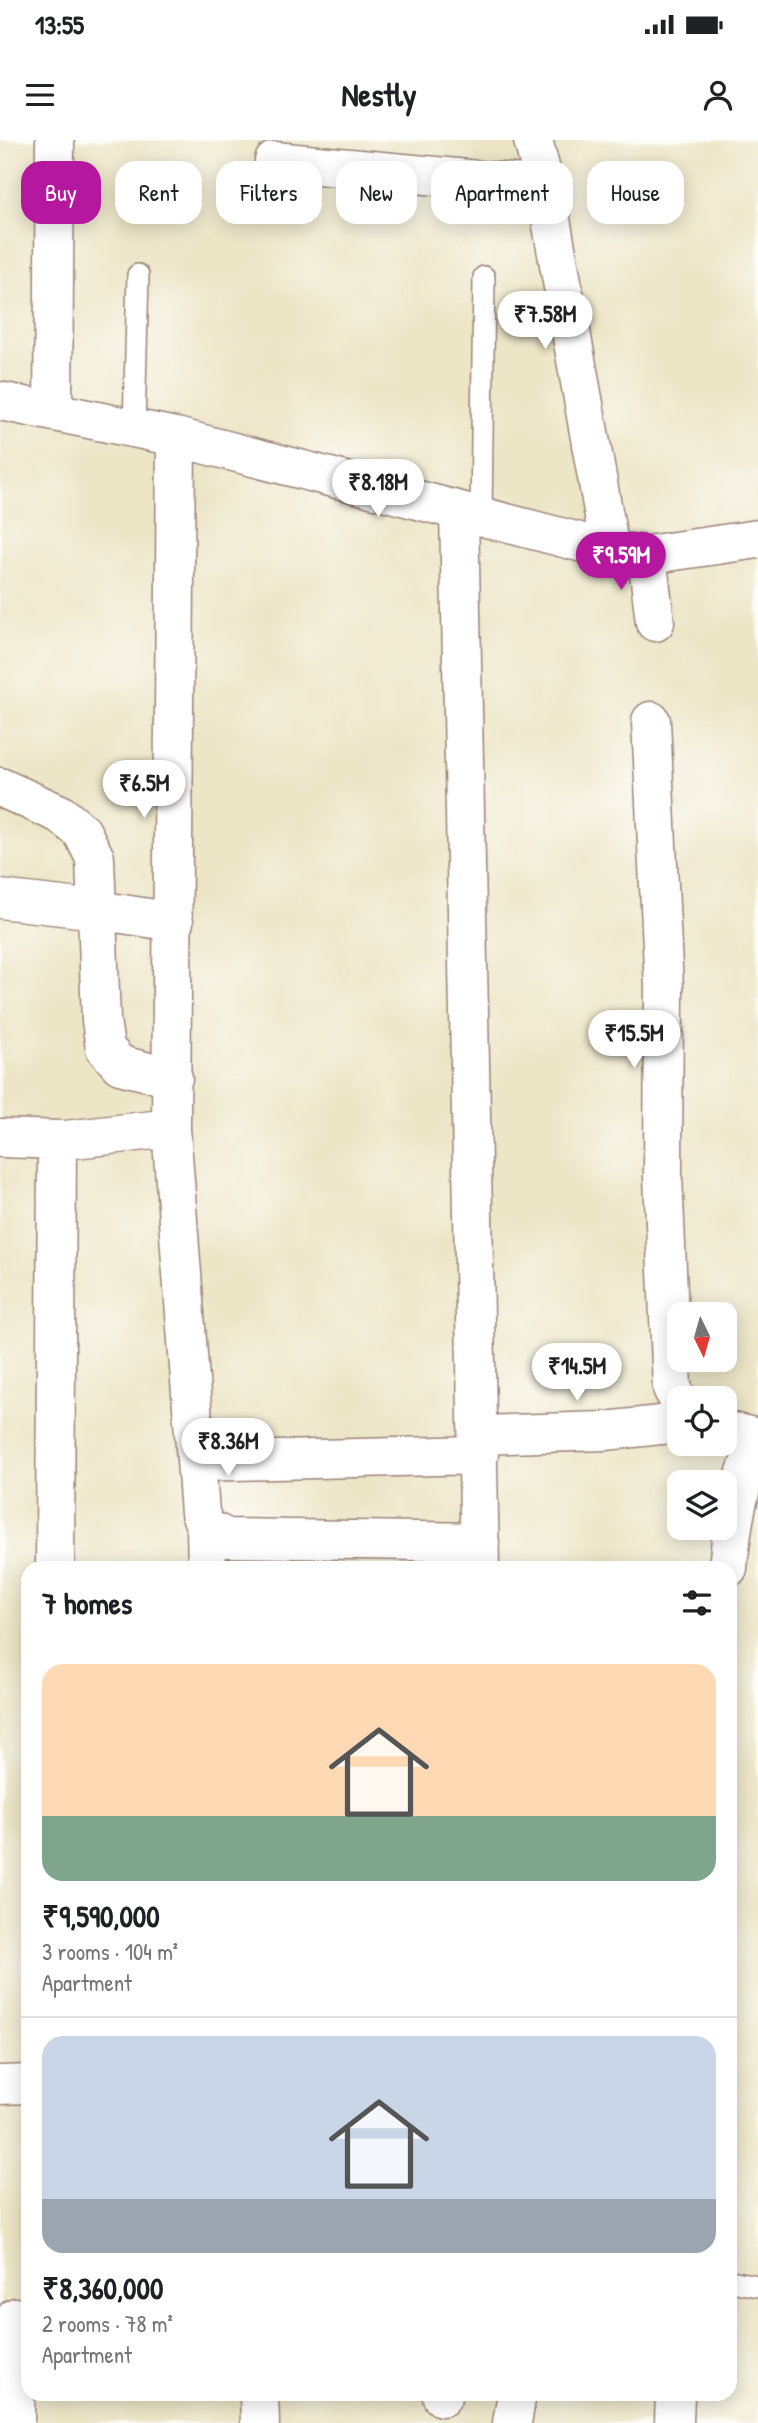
<!DOCTYPE html>
<html lang="en">
<head>
<meta charset="utf-8">
<style>
	body { margin:0; font-family:"Patrick Hand",sans-serif; background:#f2f2f2; color:#202124; height:100vh; display:flex; flex-direction:column; font-size:26px; white-space:nowrap }
	* { box-sizing:border-box; margin:0 }
	p { font-size:23px; color:#757577 }
	.icon { flex:none; width:38px; height:38px; fill:none; stroke:currentColor; stroke-width:2; stroke-linecap:round; stroke-linejoin:round }
	.map { position:relative; flex:1; overflow:hidden }
	.sheet { position:absolute; left:21px; top:1421px; width:716px; height:840px; display:flex; flex-direction:column; background:#fff; border-radius:21px; box-shadow:0 4px 18px #0003 }
	.sheet>* { flex:none }
	.banner { position:absolute; left:21px; top:21px; width:718px; height:63px; display:flex; gap:14px }
	.needle { width:46px; rotate:175deg }
	.buttons { position:absolute; left:667px; top:1162px; display:grid; gap:14px }
	.buttons a { display:grid; place-items:center; width:70px; height:70px; border-radius:14px; background:#fff; box-shadow:0 4px 18px #0003; font-size:35px }
	.price { position:absolute; translate:-50% -60px; padding:0 16px; border-radius:24px; background:#fff; color:#222; font-size:23px; line-height:46px; filter:drop-shadow(0 2px 4px #0008) }
	.price::after { content:''; position:absolute; left:50%; top:42px; width:21px; height:16px; margin-left:-10px; background:inherit; clip-path:polygon(0 0,100% 0,50% 100%) }
	.price.active { background:#b5179e; color:#fff }
	ul { padding:0; list-style:none }
	li { display:grid; align-content:center; gap:14px; height:371px; padding:0 21px }
	li+li { border-top:2px solid #e0e0e0 }
	li span { display:grid; place-items:center; height:217px; border-radius:21px; color:#555 }
	li>.icon { margin-inline-start:auto }
	span .icon { width:126px; height:126px; fill:#fffc; stroke-width:1 }
	li b { font-size:30px }
	h2 { display:flex; justify-content:space-between; align-items:center; height:84px; padding:0 21px; font-size:30px }
	.pill { padding:0 24px; border-radius:21px; background:#fff; box-shadow:0 4px 18px #0003; font-size:24px; line-height:63px }
	.pill.active { background:#b5179e; color:#fff }
	.status { display:flex; justify-content:space-between; align-items:center; height:49px; padding:0 35px; background:#fff; direction:ltr }
	.status svg { height:19px; fill:currentColor }
	header { display:flex; justify-content:space-between; align-items:center; height:91px; padding:0 21px; background:#fff; font-size:32px; font-weight:700 }
	.map>svg:first-child { display:block }
</style>
</head>
<body>
<div class="status"><b>13:55</b><svg viewBox="0 0 49 12"><path d="M0 12V9h3v3zM5 12V6h3v6zM10 12V3h3v9zM15 12V0h3v12zM26 1h20v11H26zM47 4h2v5h-2z"/></svg></div>
<header><svg class="icon" aria-label="menu" viewBox="0 0 24 24"><path d="M4 6h16M4 12h16M4 18h16"/></svg>Nestly<svg class="icon" aria-label="person" viewBox="0 0 24 24"><circle cx="12" cy="8" r="4"/><path d="M4 21q1-7 8-7t8 7"/></svg></header>
<div class="map">
<svg width="758" height="2283" viewBox="0 0 758 2283">
	<rect width="100%" height="100%" fill="#fdfcf7"/>
	<filter id="ink" filterUnits="userSpaceOnUse"><feTurbulence type="fractalNoise" baseFrequency=".0143" numOctaves="2"/><feDisplacementMap in="SourceGraphic" scale="14" xChannelSelector="R" yChannelSelector="G"/><feConvolveMatrix kernelMatrix="1 2 1 2 8 2 1 2 1" color-interpolation-filters="sRGB"/></filter>
	<filter id="wash" filterUnits="userSpaceOnUse"><feTurbulence type="fractalNoise" baseFrequency=".00686" numOctaves="4" result="noise"/><feDisplacementMap in="SourceGraphic" scale="28" xChannelSelector="R" yChannelSelector="G"/><feGaussianBlur stdDeviation="1.57" result="paint"/><feColorMatrix in="noise" values="0 0 0 0 0 0 0 0 0 0 0 0 0 0 0 0 0 1.4 0 .05"/><feComposite in="paint" operator="in"/></filter>
	<g filter="url(#wash)">
		<rect width="100%" height="100%" fill="#ece5c6"/>
	</g>
	<g filter="url(#ink)">
		<g fill="none" stroke-linecap="round" stroke-linejoin="round">
			<g stroke="#9b8278" stroke-width="24">
				<path id="lane" d="M134 288 138 135
					M481 377 484 137
					M730 2141 758 2146"/>
			</g>
			<g stroke="#9b8278" stroke-width="41">
				<path id="street" d="M533 0 545 46 610 410
					M274 21 545 46
					M0 261 176 297 610 410 647 415 758 399
					M53 271 55 0
					M176 297 171 988 200 1373 206 1388 227 1398 480 1402
					M459 371 480 1426
					M647 415 655 482
					M651 581 664 848 663 1035 672 1248 679 1261
					M0 647 60 674 82 692 95 718 101 880 105 908 120 925 173 938
					M0 759 97 770 174 782
					M0 998 61 1000
					M724 1290 758 1298
					M478 1295 605 1291 679 1283
					M197 1322 479 1315
					M206 1388 207 1428
					M55 1428 57 1001 171 988
					M728 1428C732 1385 738 1343 758 1304
					M0 1945 28 1944
					M259 2254 260 2283
					M442 2257V2254
					M15 2283 16 2177
					M512 2283 517 2254
					M674 2283 675 2254"/>
			</g>
			<use href="#lane" stroke="#fff" stroke-width="21"/>
			<use href="#street" stroke="#fff" stroke-width="38"/>
		</g>
	</g>
</svg>
<div class="buttons">
<a><svg class="needle" viewBox="-14 -14 28 28"><path d="M0-13l5 13h-10z" fill="#e53935"/><path d="M0 13l5-13h-10z" fill="#757577"/></svg></a>
<a><svg class="icon" aria-label="locate" viewBox="0 0 24 24"><circle cx="12" cy="12" r="6"/><path d="M12 2v4M12 18v4M2 12h4M18 12h4"/></svg></a>
<a><svg class="icon" aria-label="layers" viewBox="0 0 24 24"><path d="M12 4l9 5-9 5-9-5zM3 14l9 5 9-5"/></svg></a>
</div>
<b class="price" style="left:545px;top:211px">₹7.58M</b>
<b class="price" style="left:378px;top:379px">₹8.18M</b>
<b class="price active" style="left:621px;top:452px">₹9.59M</b>
<b class="price" style="left:144px;top:680px">₹6.5M</b>
<b class="price" style="left:634px;top:930px">₹15.5M</b>
<b class="price" style="left:577px;top:1263px">₹14.5M</b>
<b class="price" style="left:228px;top:1338px">₹8.36M</b>
<div class="banner">
<a class="pill active">Buy</a>
<a class="pill">Rent</a>
<a class="pill">Filters</a>
<a class="pill">New</a>
<a class="pill">Apartment</a>
<a class="pill">House</a>
</div>
<section class="sheet">
<h2>7 homes<svg class="icon" aria-label="filters" viewBox="0 0 24 24"><path d="M4 7h16M4 17h16"/><circle cx="9" cy="7" r="2"/><circle cx="15" cy="17" r="2"/></svg></h2>
<ul>
<li><span style="background:linear-gradient(#ffd9b3 70%,#7fa58c 0)"><svg class="icon" aria-label="home" viewBox="0 0 24 24"><path d="M3 11l9-7 9 7M6 9v11h12V9"/></svg></span><div><b>₹9,590,000</b><p>3 rooms · 104 m²</p><p>Apartment</p></div></li>
<li><span style="background:linear-gradient(#c9d6e8 75%,#9aa5b1 0)"><svg class="icon" aria-label="home" viewBox="0 0 24 24"><path d="M3 11l9-7 9 7M6 9v11h12V9"/></svg></span><div><b>₹8,360,000</b><p>2 rooms · 78 m²</p><p>Apartment</p></div></li>
</ul>
</section>
</div>
</body>
</html>
